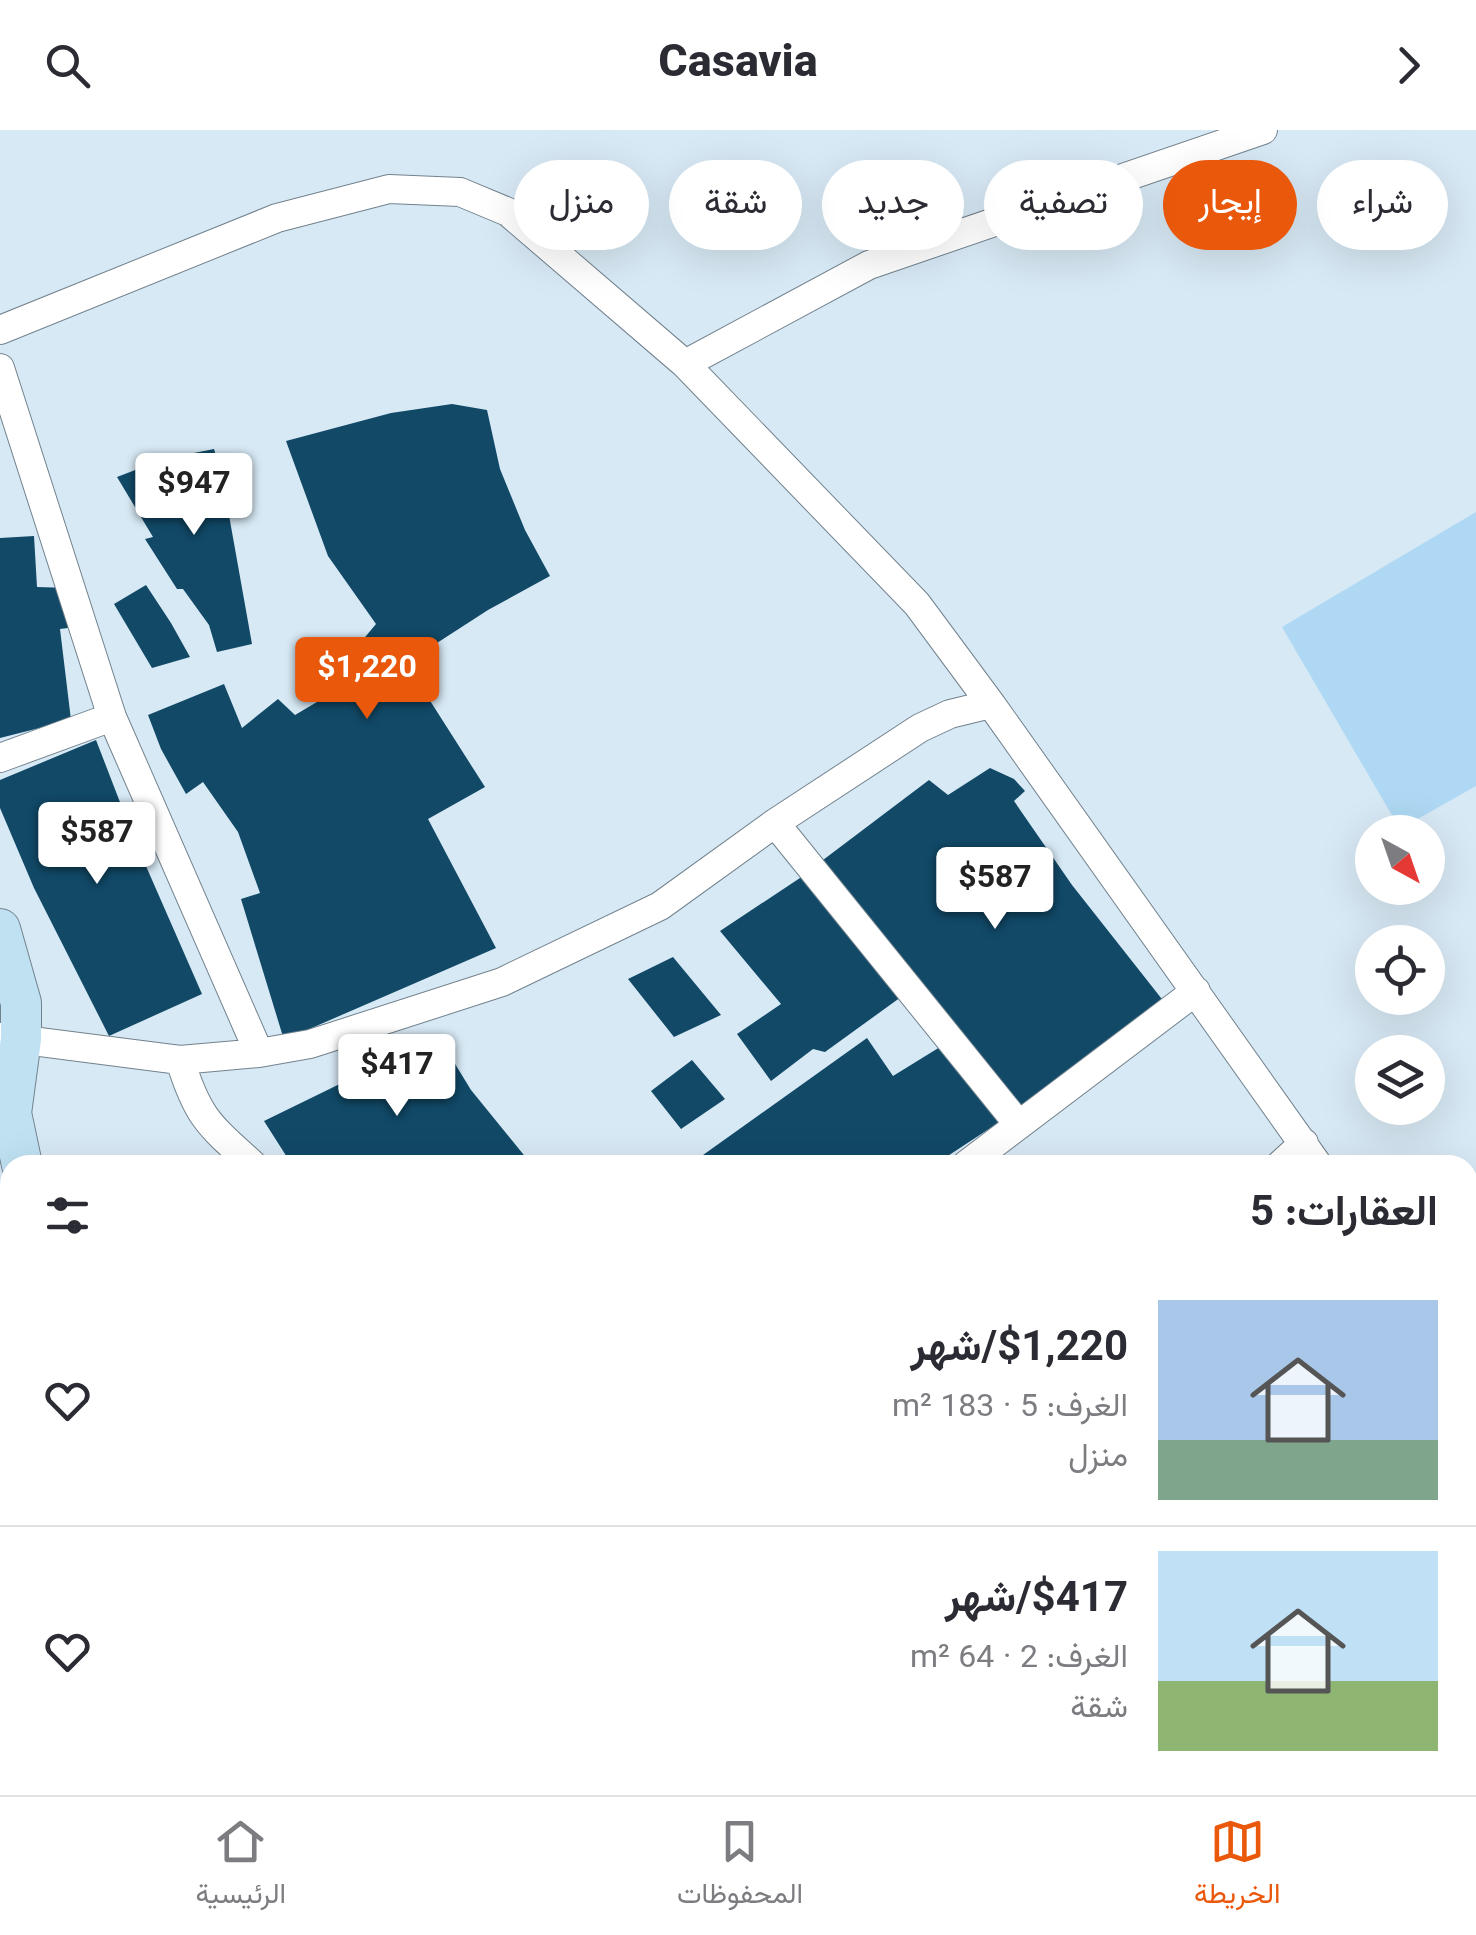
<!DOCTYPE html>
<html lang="ar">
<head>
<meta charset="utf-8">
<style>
	body { margin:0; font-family:Georgia,Vazirmatn,serif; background:#f7f7f7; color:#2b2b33; direction:rtl; height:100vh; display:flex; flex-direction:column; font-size:38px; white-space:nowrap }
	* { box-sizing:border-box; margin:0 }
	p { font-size:32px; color:#7c7c81 }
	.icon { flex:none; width:55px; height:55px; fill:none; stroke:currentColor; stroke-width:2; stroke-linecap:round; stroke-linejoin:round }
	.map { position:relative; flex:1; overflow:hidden; direction:ltr }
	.panel { position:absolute; left:0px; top:1025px; width:1478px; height:640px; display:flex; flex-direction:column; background:#fff; border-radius:30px 30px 0 0; box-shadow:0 10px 40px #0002; direction:rtl }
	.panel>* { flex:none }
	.hud { position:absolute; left:30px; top:30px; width:1418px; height:90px; direction:rtl; display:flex; gap:20px }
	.needle { width:65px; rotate:140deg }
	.buttons { position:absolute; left:1355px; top:685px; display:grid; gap:20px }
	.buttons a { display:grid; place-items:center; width:90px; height:90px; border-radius:50%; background:#fff; box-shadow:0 10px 40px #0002; font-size:50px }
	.price { position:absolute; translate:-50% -85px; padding:0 22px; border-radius:10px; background:#fff; color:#222; font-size:32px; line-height:65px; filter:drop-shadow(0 2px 5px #0008) }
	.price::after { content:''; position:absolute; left:50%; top:60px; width:30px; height:22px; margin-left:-15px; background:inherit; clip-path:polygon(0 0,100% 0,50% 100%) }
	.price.current { background:#ea580c; color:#fff }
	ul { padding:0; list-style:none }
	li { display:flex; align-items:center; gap:30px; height:250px; padding:0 40px }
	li+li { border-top:2px solid #e1e1e2 }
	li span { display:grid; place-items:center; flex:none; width:280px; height:200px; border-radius:0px; color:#555 }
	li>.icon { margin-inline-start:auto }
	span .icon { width:120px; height:120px; fill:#fffc; stroke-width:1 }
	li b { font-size:42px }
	h2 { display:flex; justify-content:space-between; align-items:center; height:120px; padding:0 40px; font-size:42px }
	.pill { padding:0 35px; border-radius:45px; background:#fff; box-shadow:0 10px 40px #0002; font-size:35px; line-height:90px }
	.pill.current { background:#ea580c; color:#fff }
	header { display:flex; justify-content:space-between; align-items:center; height:130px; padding:0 40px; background:#fff; font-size:45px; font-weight:800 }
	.tab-bar { display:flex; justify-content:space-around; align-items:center; height:140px; border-top:2px solid #e1e1e2; background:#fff; font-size:28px; color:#7c7c81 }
	.tab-bar a { display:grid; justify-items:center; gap:5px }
	.tab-bar .current { color:#ea580c }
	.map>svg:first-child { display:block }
</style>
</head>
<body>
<header><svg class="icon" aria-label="forward" viewBox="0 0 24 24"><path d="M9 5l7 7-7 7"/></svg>Casavia<svg class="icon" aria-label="search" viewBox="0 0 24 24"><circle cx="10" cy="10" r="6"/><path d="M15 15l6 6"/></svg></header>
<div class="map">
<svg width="1476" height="1665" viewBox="0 0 1476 1665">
	<rect width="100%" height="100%" fill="#d7e9f5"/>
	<path fill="#aed8f3" d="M1476 382V656L1400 699 1282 497Z"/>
	<path fill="#114967" d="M452 274 487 280 500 339 525 400 550 446 488 480 406 533 485 657 428 689 496 818 284 910 241 769 260 763 238 702 203 652 186 664 161 619 148 585 224 554 242 598 278 569 295 585 317 572 341 545 335 532 361 512 376 494 328 426 286 311 391 283Z
		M214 319 222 346 252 514 217 522 209 495 183 459H177L145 409 153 407 117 347 164 329Z
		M34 406 37 457 69 458 68 498 60 499 71 590 0 608V408Z
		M146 455 171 493 190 527 152 538 114 474Z
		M96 610 135 711 202 864 109 906 34 758 0 678V650Z
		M990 638 1014 649 1025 661 1014 671 1072 755 1165 873 1024 981 823 730 929 650 948 665Z
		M806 744 901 867 825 922 813 919 771 951 737 904 781 874 720 801Z
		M673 827 721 885 674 907 628 849Z
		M438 906 471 960 532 1035H292L264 991Z
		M867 908 893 946 940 917 1001 991 934 1035H689Z
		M692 930 725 969 681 999 651 961Z
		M10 1107V1225L0 1229V1110Z
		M10 1431V1529L0 1533V1436Z
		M1468 1582 1476 1587V1665H1394L1401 1655H1468Z
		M10 1645V1655H112L93 1665H0V1650Z
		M194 1655H239L221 1665H201Z
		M377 1655H436L446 1665H364Z
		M547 1655H636L645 1665H534Z
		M694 1655H1022L1012 1665H684Z
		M1114 1655H1185L1194 1665H1101Z
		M1235 1655H1349L1361 1665H1240L1232 1658Z"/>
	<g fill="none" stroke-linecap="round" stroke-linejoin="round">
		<g stroke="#72828d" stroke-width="30">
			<path id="street" d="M0 200 277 88 389 59 460 62 508 82 685 234 917 474 991 574
				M685 234 869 135 1263 0
				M0 238 112 587
				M0 628 112 587 259 923
				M775 693 1019 995
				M0 907 180 930 259 923 310 914 502 852 660 776 775 693 920 598 950 584 991 574 1318 1035
				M180 930C198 988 209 995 253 1035
				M966 1035 1196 861
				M1280 1035 1304 1013
				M1468 1241 1476 1249
				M0 1250 10 1245
				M0 1402 10 1397
				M1205 1655 1213 1665
				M241 1665 262 1655
				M506 1665 516 1655
				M1037 1665 1048 1655"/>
		</g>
		<g stroke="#72828d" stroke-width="42">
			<path id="secondary" d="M0 799 21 873V909L11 983 22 1035
				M300 1655 305 1665"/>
		</g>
		<use href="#street" stroke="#fff" stroke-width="28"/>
		<use href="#secondary" stroke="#bfe1f2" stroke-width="40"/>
	</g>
</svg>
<div class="buttons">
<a><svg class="needle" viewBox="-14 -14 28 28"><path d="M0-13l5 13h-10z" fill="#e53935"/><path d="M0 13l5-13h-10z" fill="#7c7c81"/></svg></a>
<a><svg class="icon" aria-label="locate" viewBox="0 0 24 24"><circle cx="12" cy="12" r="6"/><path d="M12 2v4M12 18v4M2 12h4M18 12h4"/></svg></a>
<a><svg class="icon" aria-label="layers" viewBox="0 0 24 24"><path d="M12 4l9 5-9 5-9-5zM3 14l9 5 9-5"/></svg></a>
</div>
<b class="price" style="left:194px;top:408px">$947</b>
<b class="price current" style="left:367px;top:592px">$1,220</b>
<b class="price" style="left:97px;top:757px">$587</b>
<b class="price" style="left:995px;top:802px">$587</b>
<b class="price" style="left:397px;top:989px">$417</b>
<div class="hud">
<a class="pill">شراء</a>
<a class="pill current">إيجار</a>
<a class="pill">تصفية</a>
<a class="pill">جديد</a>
<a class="pill">شقة</a>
<a class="pill">منزل</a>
</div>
<section class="panel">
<h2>العقارات: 5<svg class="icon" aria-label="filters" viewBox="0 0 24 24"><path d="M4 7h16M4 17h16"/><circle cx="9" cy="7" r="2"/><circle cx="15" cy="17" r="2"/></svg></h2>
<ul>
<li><span style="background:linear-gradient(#a9c7e8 70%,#7fa58c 0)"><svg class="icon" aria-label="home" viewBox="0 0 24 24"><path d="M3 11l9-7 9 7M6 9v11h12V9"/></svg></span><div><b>$1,220/شهر</b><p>الغرف: 5 · 183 m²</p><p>منزل</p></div><svg class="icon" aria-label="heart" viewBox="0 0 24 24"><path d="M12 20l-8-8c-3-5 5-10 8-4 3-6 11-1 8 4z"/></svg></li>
<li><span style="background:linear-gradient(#bfe0f5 65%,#8fb573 0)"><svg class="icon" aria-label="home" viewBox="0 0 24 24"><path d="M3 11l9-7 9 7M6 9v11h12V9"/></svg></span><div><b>$417/شهر</b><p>الغرف: 2 · 64 m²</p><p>شقة</p></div><svg class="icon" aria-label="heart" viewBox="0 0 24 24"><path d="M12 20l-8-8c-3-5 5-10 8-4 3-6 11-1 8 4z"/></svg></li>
</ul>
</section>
</div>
<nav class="tab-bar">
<a class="current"><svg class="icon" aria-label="map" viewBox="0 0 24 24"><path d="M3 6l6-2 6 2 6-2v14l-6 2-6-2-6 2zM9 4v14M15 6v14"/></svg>الخريطة</a>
<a><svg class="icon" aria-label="saved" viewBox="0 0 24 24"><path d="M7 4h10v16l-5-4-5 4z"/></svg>المحفوظات</a>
<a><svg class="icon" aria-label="home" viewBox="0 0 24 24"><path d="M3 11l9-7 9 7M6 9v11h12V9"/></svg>الرئيسية</a>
</nav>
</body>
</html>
